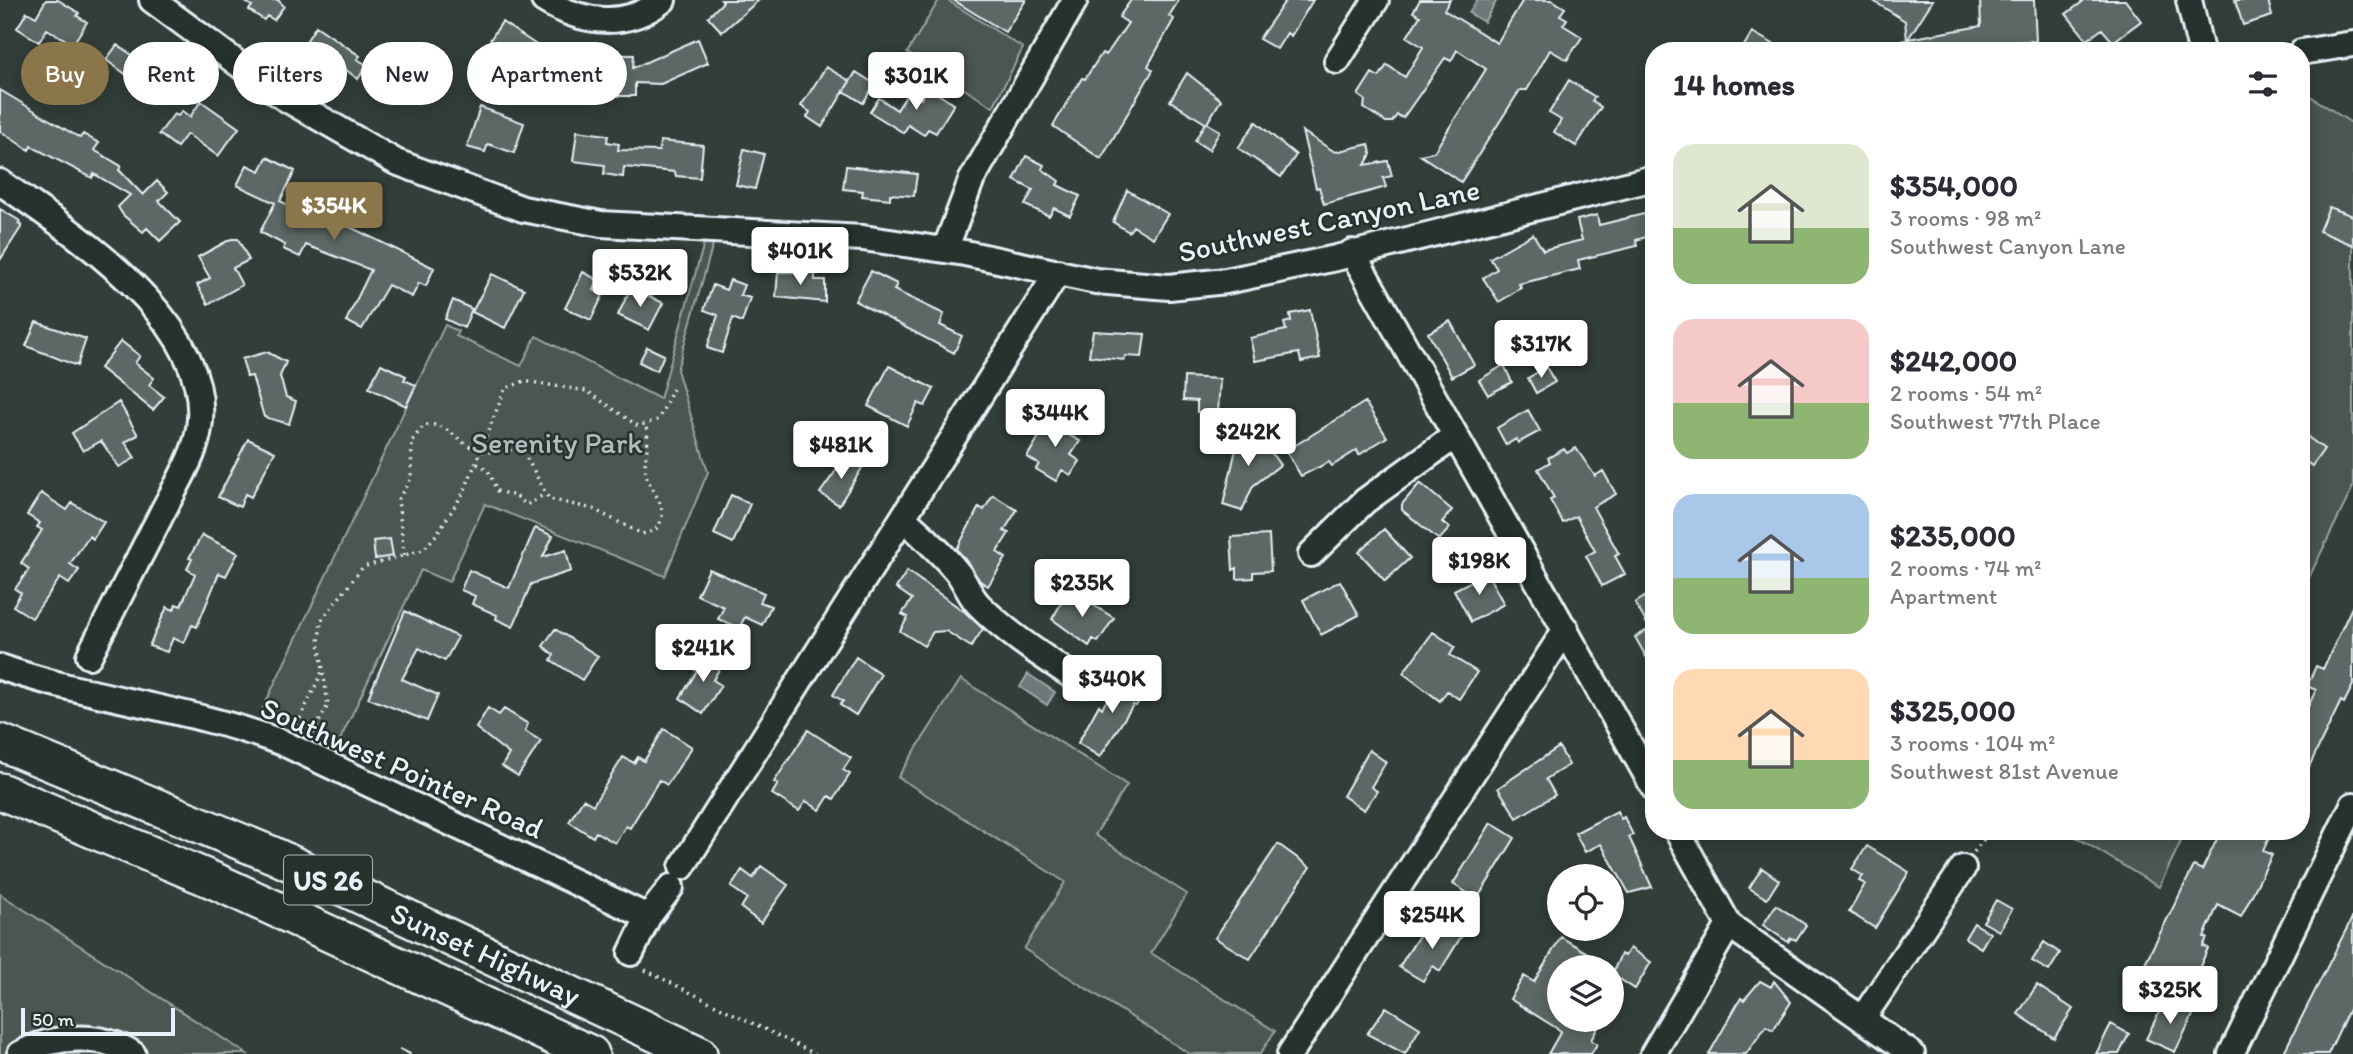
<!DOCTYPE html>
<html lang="en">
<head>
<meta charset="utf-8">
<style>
	body { margin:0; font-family:Itim,sans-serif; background:#f2f2f3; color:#2b2b33; height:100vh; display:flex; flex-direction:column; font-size:26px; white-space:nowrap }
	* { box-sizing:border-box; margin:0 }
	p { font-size:23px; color:#7c7c81 }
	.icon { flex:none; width:38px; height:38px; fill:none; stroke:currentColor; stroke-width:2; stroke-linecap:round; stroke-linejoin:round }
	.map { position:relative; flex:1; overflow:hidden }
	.drawer { position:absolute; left:1645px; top:42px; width:665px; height:798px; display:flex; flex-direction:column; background:#fff; border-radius:28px; box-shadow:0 4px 18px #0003 }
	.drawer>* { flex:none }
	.banner { position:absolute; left:21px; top:42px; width:665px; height:63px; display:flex; gap:14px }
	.tools { position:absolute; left:1547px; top:864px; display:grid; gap:14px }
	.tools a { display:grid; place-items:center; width:77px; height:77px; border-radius:50%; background:#fff; box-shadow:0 4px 18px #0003; font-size:35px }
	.scale { position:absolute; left:21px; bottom:18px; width:154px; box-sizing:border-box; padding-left:7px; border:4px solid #e8f1f8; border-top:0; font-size:19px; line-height:24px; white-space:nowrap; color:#e8f1f8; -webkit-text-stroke:5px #26332d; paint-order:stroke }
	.price { position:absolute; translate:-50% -60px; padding:0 16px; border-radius:7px; background:#fff; color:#222; font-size:23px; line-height:46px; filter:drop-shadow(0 2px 4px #0008) }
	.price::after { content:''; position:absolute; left:50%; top:42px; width:21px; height:16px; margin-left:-10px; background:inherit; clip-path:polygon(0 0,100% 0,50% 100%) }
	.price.current { background:#8a764a; color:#fff }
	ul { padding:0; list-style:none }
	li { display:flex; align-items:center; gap:21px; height:175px; padding:0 28px }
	li span { display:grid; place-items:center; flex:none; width:196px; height:140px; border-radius:21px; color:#555 }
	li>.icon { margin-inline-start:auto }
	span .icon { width:84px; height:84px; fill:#fffc; stroke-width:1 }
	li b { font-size:30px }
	h2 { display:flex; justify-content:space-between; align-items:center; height:84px; padding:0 28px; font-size:30px }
	.pill { padding:0 24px; border-radius:32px; background:#fff; box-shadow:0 4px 18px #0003; font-size:24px; line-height:63px }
	.pill.current { background:#8a764a; color:#fff }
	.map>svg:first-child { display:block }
</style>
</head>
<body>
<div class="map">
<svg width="2353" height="1054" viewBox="0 0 2353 1054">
	<rect width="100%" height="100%" fill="#323e39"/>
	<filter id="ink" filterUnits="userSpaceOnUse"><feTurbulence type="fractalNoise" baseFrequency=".0143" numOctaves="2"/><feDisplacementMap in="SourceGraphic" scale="14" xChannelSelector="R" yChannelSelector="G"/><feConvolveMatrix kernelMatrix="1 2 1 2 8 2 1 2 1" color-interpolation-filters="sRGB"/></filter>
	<g filter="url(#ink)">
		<path fill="#495651" stroke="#98a4a4" stroke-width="2" d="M939 0H947L1023 48 993 107 907 53Z
			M2301 90 2353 124V487L2301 594Z
			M704 243 713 244 677 370 708 472 665 576 485 504 449 582 421 570 339 742 263 708 445 325 458 331 456 336 521 366 536 336 660 399Z
			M961 679 1127 785 1095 835 1187 894 1151 953 1275 1031 1260 1054H1190L1024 949 1065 882 898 777Z
			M2066 831H2186L2159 887Z
			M0 894 247 1054H0Z"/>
		<path fill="#6d7978" stroke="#9ea9ab" stroke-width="2" d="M1477 0H1497L1484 22 1469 13Z
			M1028 674 1055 692 1047 705 1020 687Z"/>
		<path fill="#5c6865" stroke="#e8f1f8" stroke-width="2" d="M46 0H58L79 13 77 16 87 22 73 44 47 29 39 42 17 28 27 12 36 17Z
			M242 0H278L284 6 274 20 267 16 264 20 249 10 252 6Z
			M721 0H759L722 32 708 17 723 2Z
			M953 0H1026L1005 32Z
			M1131 0H1179L1169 16 1174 19 1148 66 1153 70 1101 159 1053 126 1082 78 1085 79 1102 53 1106 55 1109 51 1128 23 1119 17Z
			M1286 0H1313L1291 36 1287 33 1277 49 1259 39Z
			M1420 0H1450L1444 10 1497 43 1523 0H1552L1565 8 1560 15 1567 19 1563 25 1582 37 1567 60 1550 50 1527 90H1520L1461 182 1420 155 1434 152 1486 69 1457 50 1451 61 1445 58 1403 118 1397 115 1392 122H1386L1364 108 1365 100 1358 95 1372 73 1379 77 1387 65 1405 77 1423 47 1407 37 1420 16 1413 12Z
			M1872 0H1933L1908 39 1981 26 1980 0H2034L2036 41 2012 42V50L1893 51 1892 42 1907 40 1905 21Z
			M2085 0H2125L2141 21 2113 42 2102 29 2087 40 2066 14Z
			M2235 0H2268L2272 16 2243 25Z
			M502 22 544 50 531 71 516 62 518 58 490 40Z
			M316 26 360 56 357 59 367 65 358 79 307 40Z
			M1752 32 1786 51H1741Z
			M698 39 708 63 661 84 635 83V96H619V83L577 80 578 54 634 55 633 68Z
			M117 45 160 73 148 90 106 60Z
			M826 67 850 81 822 127 807 117 810 112 801 106Z
			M388 72 407 84 398 99 393 96 391 99 377 90Z
			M856 72 875 84 863 103 844 91Z
			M1187 73 1221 100 1207 123 1220 131 1209 150 1195 141 1205 123 1170 101Z
			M1569 80 1595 97 1592 101 1601 107 1576 146 1554 132 1561 120 1549 113Z
			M928 88 954 104 936 133 928 129 924 135 908 125 904 133 870 112 879 98 897 110 909 91 921 99Z
			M0 90 80 138 83 134 99 143 94 150 121 166 119 170 143 195 157 181 168 192 159 201 180 222 160 241 147 228 143 232 123 215 118 207 130 195 94 174 92 178 31 146 29 150 0 131Z
			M201 101 239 128 218 156 187 134 177 147 159 134 174 114 178 116 182 111 190 117Z
			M480 107 524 123 514 153 488 144 485 152 467 147Z
			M1256 122 1296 155 1281 177 1238 148Z
			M577 131 608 135 607 142 619 144 618 150 659 151 660 141 703 145 700 178 676 176 675 172 624 167 623 177 604 174 605 165 573 161Z
			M1302 131 1335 152 1369 144 1371 154 1365 165 1388 161 1392 176 1383 178 1386 187 1324 204 1319 187 1316 188Z
			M744 149 764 154 755 189 736 185Z
			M1026 156 1044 165 1042 169 1059 181 1057 185 1080 196 1070 216 1054 208 1049 216 1025 205 1033 190 1014 180Z
			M267 157 295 171 280 201 324 222 325 219 343 228 344 224 434 268 426 286 419 283 412 297 388 285 362 329 346 321 371 270 306 245 300 257 283 249 285 245 260 232 275 203 237 185 247 165 260 171Z
			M846 166 917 174 914 196 890 194V199L862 196 863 191 843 189Z
			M1127 190 1168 214 1153 238 1133 226 1129 232 1113 222Z
			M2329 207 2353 216V245L2319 231Z
			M0 209 20 221 18 224 22 226 0 260Z
			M1648 213 1653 235 1636 240 1637 246 1578 260 1580 269 1519 284 1521 288 1499 302 1483 278 1497 269 1490 258 1533 234 1543 250 1582 240 1577 220 1597 215 1599 225Z
			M231 239H238L249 260 233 268 242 285 208 304 197 285 210 278 198 257Z
			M871 271 897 284 894 290 944 314 940 325 962 336 954 353 855 301Z
			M583 272 598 280 594 290 603 295 591 320 565 308Z
			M778 272 815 273V280H825V302L776 297Z
			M492 274 524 289 505 328 472 312Z
			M730 280 744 285 740 295 750 298 742 322 733 318 722 353 707 348 718 315 704 310 713 285 726 290Z
			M631 287 663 303 649 330 618 315Z
			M453 300 472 309 464 328 445 319Z
			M1310 310 1320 358 1301 362 1299 353 1255 361 1250 338 1286 330 1284 323 1291 321 1290 314Z
			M1450 321 1474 365 1452 377 1428 333Z
			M36 322 86 339 77 366 26 346Z
			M1093 331 1145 334 1142 357 1125 356 1124 360 1089 356Z
			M121 341 140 356 135 363 154 378 149 385 164 397 153 410 100 368Z
			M647 347 664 355 657 371 639 362Z
			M267 352 286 362 280 376 286 397 296 401 289 424 264 417 252 376 247 377 242 359Z
			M381 364 406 376 404 380 416 385 406 406 369 388Z
			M1504 365 1512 382 1488 395 1479 380Z
			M889 366 934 389 925 406 918 403 907 426 868 406Z
			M1546 367 1555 382 1536 393 1528 378Z
			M1184 377 1220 379 1218 413 1197 412V401L1183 400Z
			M119 402 138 435 125 442 135 458 119 467 101 441 83 451 72 433Z
			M1365 402 1387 437 1359 455 1357 450 1332 466 1329 462 1301 476 1286 451Z
			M1528 410 1540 431 1518 443 1516 439 1506 445 1497 428Z
			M1053 413 1075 425 1069 435 1080 441 1071 455 1080 461 1071 475 1062 470 1056 481 1036 469 1039 464 1027 457Z
			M1253 427 1280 465 1253 486 1242 511 1223 505 1239 436Z
			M2301 432 2324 449 2312 466 2301 458Z
			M248 439 275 452 251 497 245 494 240 507 218 497Z
			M1576 448 1595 476 1603 471 1616 494 1593 507 1619 554 1615 556 1625 574 1602 586 1586 556 1595 551 1576 516 1563 523 1550 500 1554 498 1538 469 1550 462 1548 458 1564 449 1567 453Z
			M845 458 862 468 839 505 820 493Z
			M1420 483 1452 510 1442 522 1450 528 1439 540 1402 510V504Z
			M41 493 67 510 72 503 104 522 93 539 89 536 70 564 79 570 69 584 60 578 32 618 13 606 21 593 15 589 29 569 21 563 42 530 37 527 40 523 27 515Z
			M731 495 750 504 733 543 714 534Z
			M993 495 1017 510 1004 531 1009 533 997 552 1006 558 988 586 980 581 957 549 979 507 984 510Z
			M535 528 553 536 543 557 566 550 571 571 531 584 513 627 496 619 497 615 472 604 475 596 461 590 469 570 509 588Z
			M1384 529 1410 558 1385 581 1359 552Z
			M202 535 238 553 226 576 219 573 197 627 192 625 184 643 173 638 167 652 149 646 167 607 174 610 176 604 181 606 195 574 187 569 192 559 189 558Z
			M1269 535 1271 571 1253 572V578L1237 579V568L1233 570 1231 537Z
			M390 539 393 556 375 559 373 541Z
			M709 569 764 593 760 602 771 606 762 625 745 617 739 628 718 619 724 607 697 595Z
			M907 571 965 612 983 629 971 647 946 631 933 632 924 646 900 631 908 617 902 614 912 599 896 588Z
			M1487 573 1504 604 1471 622 1454 590Z
			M1340 581 1359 615 1321 635 1303 600Z
			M1069 590 1114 618 1098 642 1093 639 1089 646 1052 619Z
			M1654 591V671L1635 637 1650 629 1635 603Z
			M2353 605V685L2344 703 2341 701 2301 783V721L2316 690 2307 686 2316 666 2323 669Z
			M405 611 458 637 445 661 419 648 402 679 438 695 427 721 368 698Z
			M555 629 598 656 582 680 551 660 554 655 543 646Z
			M1433 632 1455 647 1450 655 1477 672 1459 699 1447 691 1440 701 1403 673Z
			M704 653 722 664 713 680 721 685 703 714 680 698 697 671 694 669Z
			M856 657 881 674 856 715 840 705 843 701 833 695Z
			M1124 673 1148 688 1136 706 1133 705 1100 757 1078 743 1099 705 1102 708Z
			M488 708 499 715 504 709 528 724 525 731 541 741 518 776 502 766 509 754 476 728Z
			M664 729 692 747 667 785 659 780 630 828 626 826 615 843 596 832 593 837 569 822 583 799 593 805 623 757 634 763 638 757 644 761Z
			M808 730 851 758 843 770 850 774 834 799 829 796 820 810 806 801 799 811 772 794 778 784 774 782Z
			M1559 747 1569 765 1546 779 1555 795 1517 818 1498 788Z
			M1369 750 1386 762 1371 787 1377 791 1364 810 1343 796Z
			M1617 811 1621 819 1624 817 1633 835 1629 837 1652 887 1629 893 1601 844 1585 852 1575 833Z
			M1491 823 1515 838 1477 899 1453 884Z
			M2221 831H2272L2263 851 2272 855 2241 917 2218 905 2204 937 2207 938 2203 946 2208 948 2198 971 2193 968 2186 982 2145 963 2194 866 2202 870Z
			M1278 844 1310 867 1250 959 1215 938Z
			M1867 846 1909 872 1875 928 1849 912 1865 884 1859 881 1863 876 1852 869Z
			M761 866 788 885 761 923 741 908 747 898 731 887 742 870 753 878Z
			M1762 868 1779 880 1767 899 1749 888Z
			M1996 900 2012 909 1999 931 1983 922Z
			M1776 905 1806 925 1796 940 1791 938 1788 942 1763 925Z
			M2353 916V1001L2328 1054H2283Z
			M1444 920 1464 932 1440 971 1433 966 1423 981 1399 967 1422 931 1433 938Z
			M1974 923 1990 933 1981 948 1965 938Z
			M1561 937 1591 955 1583 968H1559V1020H1602L1591 1040 1597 1044 1591 1054H1548L1561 1031 1510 999 1524 976 1534 982Z
			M2044 942 2060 953 2049 971 2032 961Z
			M1630 948 1651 962 1635 989 1612 974 1621 954 1625 956Z
			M1760 981 1771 987 1774 981 1791 1002 1773 1030 1766 1026 1746 1054H1709L1741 998 1744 1000Z
			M2037 985 2073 1009 2054 1038 2018 1014Z
			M2165 1000 2194 1013 2175 1052 2146 1039Z
			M1386 1007 1420 1028 1405 1054 1367 1034Z
			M2111 1024 2129 1034 2119 1054H2096Z"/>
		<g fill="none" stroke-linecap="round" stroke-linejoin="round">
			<g stroke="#e8f1f8" stroke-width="30">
				<path id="minor" d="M152 0 283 97 396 162 523 209 601 224 863 238 965 253 1096 281 1169 287 1226 281 1336 258 1654 178
					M544 0C583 24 626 29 663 0
					M2189 0 2201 51
					M2301 52 2353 44
					M1337 61 1376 0
					M0 182C75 234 228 331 196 442 188 469 171 494 159 519 135 565 112 611 89 656
					M945 250 971 181 1075 0
					M1352 252 1654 788
					M904 519C923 536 942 553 958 573 966 583 970 596 979 605 1012 638 1046 658 1084 684
					M1311 554 1365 501 1455 436
					M0 667C92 699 191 708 283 743L648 917
					M1677 831 1729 925 1912 1054
					M682 867 1058 272
					M631 953 648 917 671 887
					M1862 1019 1963 868
					M20 1054C53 1035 101 1032 133 1054
					M1290 1054 1566 629
					M1653 1054 1729 925
					M2231 1054 2353 805"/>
			</g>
			<g stroke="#e8f1f8" stroke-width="40">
				<g id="highway">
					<path id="s1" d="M0 742 273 855 699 1054"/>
					<path d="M0 791 217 882 591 1054"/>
				</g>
			</g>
			<path stroke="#e8f1f8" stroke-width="3.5" stroke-dasharray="2 5" stroke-linecap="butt" d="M477 464 488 470 497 491 516 496 527 505 545 494
				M404 555 398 499 411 479 412 441 423 426C445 419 457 442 476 450 493 456 507 446 524 453L549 499 593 509 642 534 655 530C675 508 647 491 645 469 645 453 650 445 646 426
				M297 725 322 672
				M313 734 328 705 319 642 321 621 363 567 423 550 436 535 464 492 505 389 524 381 587 391 638 426 658 420 673 389
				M1974 852 1990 831
				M645 970 815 1054"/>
			<use href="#minor" stroke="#26332d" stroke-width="24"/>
			<use href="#highway" stroke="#26332d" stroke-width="35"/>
			<path stroke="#e8f1f8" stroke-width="2" d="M400 1049 410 1054"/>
		</g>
	</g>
	<g text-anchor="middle" stroke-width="5" stroke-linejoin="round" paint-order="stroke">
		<rect fill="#26332d" stroke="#aeb8bb" stroke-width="2" x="284" y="855.5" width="88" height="49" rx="5"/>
		<g font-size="28" font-weight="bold" fill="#e8f1f8">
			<text x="328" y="890">US 26</text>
		</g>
		<g font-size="30" fill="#e8f1f8" stroke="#26332d">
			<text transform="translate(1329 221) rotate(-12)" y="10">Southwest Canyon Lane</text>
			<text transform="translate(402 768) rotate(24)" y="10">Southwest Pointer Road</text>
			<text dy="10" stroke="none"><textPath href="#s1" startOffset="530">Sunset Highway</textPath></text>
		</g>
		<g font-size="30" fill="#b0bbbe" stroke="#26332d">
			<text x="557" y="453">Serenity Park</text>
		</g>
	</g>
</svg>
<div class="tools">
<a><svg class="icon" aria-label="locate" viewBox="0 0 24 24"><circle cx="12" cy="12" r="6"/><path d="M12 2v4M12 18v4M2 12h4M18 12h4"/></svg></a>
<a><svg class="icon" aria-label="layers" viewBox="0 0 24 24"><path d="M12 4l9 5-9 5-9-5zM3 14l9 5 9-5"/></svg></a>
</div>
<div class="scale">50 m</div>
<b class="price" style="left:916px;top:112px">$301K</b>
<b class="price current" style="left:334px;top:242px">$354K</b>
<b class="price" style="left:800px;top:287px">$401K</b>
<b class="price" style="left:640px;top:309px">$532K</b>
<b class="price" style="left:1541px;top:380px">$317K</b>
<b class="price" style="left:1055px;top:449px">$344K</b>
<b class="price" style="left:1248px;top:468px">$242K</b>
<b class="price" style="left:841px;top:481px">$481K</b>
<b class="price" style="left:1479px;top:597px">$198K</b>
<b class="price" style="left:1082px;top:619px">$235K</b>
<b class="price" style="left:703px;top:684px">$241K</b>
<b class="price" style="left:1112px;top:715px">$340K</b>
<b class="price" style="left:1432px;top:951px">$254K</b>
<b class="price" style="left:2170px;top:1026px">$325K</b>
<div class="banner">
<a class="pill current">Buy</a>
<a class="pill">Rent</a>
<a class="pill">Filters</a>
<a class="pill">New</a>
<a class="pill">Apartment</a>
</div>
<section class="drawer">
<h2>14 homes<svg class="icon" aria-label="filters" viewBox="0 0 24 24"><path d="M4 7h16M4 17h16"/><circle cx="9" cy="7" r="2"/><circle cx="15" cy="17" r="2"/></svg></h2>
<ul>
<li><span style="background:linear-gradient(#dfe7d0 60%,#8fb573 0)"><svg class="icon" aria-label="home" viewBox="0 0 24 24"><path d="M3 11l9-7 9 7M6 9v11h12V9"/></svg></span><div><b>$354,000</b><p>3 rooms · 98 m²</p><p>Southwest Canyon Lane</p></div></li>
<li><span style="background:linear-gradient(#f6c9c9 60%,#8fb573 0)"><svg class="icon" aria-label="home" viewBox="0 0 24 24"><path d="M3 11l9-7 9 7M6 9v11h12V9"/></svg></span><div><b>$242,000</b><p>2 rooms · 54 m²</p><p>Southwest 77th Place</p></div></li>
<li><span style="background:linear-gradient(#a9c7e8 60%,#8fb573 0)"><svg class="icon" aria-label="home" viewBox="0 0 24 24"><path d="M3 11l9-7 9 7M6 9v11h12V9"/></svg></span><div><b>$235,000</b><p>2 rooms · 74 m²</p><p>Apartment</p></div></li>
<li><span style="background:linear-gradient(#ffd9b3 65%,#8fb573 0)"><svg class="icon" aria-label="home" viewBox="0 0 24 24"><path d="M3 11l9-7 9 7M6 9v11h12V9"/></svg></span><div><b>$325,000</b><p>3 rooms · 104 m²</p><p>Southwest 81st Avenue</p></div></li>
</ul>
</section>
</div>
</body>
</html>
